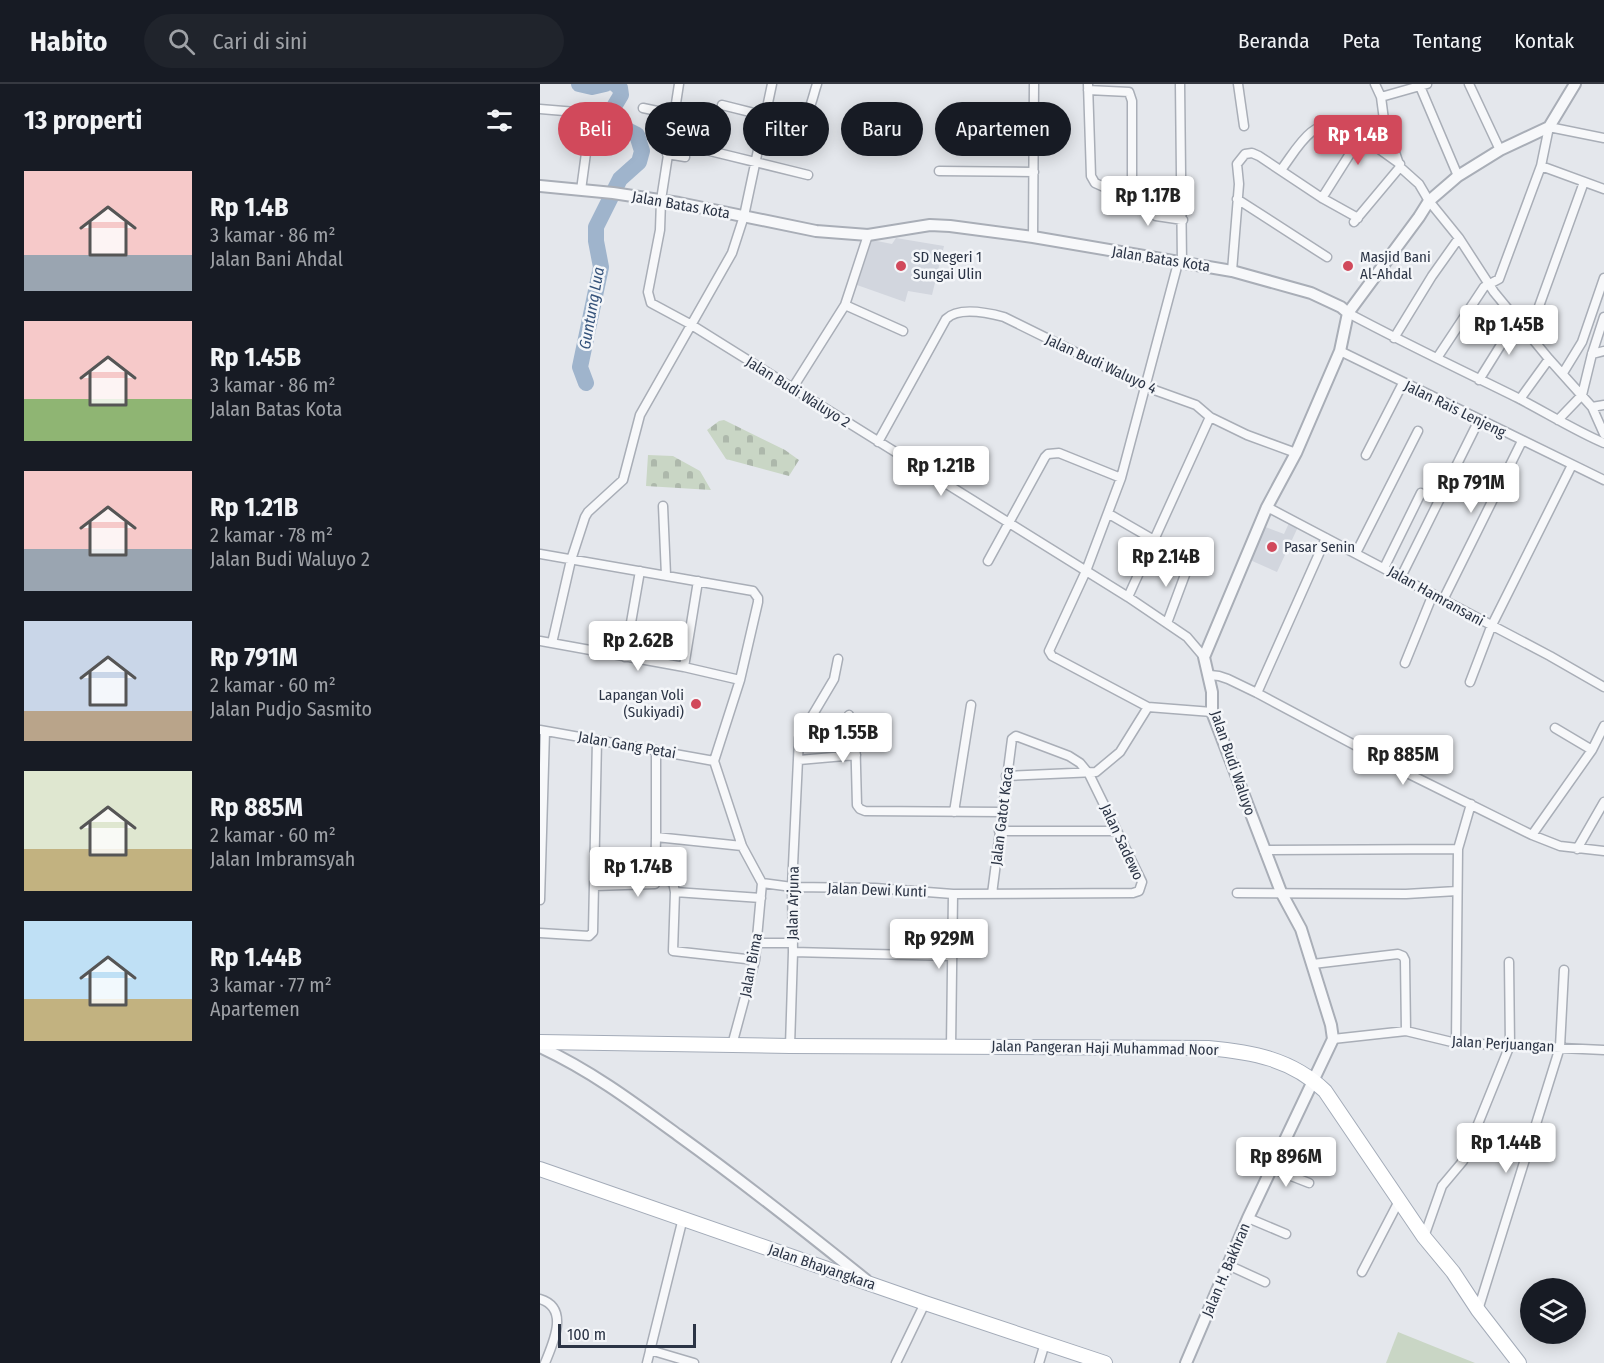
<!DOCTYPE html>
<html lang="id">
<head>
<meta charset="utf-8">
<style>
	body { margin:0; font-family:"Fira Sans Condensed",sans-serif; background:#20242c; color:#f1f3f6; height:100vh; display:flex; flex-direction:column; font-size:22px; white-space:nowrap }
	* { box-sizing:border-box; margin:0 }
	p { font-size:20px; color:#9ea1a6 }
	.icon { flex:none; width:33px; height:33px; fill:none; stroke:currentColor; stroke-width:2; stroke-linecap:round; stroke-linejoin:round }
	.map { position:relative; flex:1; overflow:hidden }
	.sheet { display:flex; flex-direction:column; background:#171b24; width:540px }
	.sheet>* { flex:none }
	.banner { position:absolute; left:18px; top:18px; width:570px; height:54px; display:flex; gap:12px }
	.controls { position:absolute; left:980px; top:1194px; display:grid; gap:12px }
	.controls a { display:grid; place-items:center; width:66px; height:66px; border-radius:50%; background:#171b24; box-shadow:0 3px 15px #0003; font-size:30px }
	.scale { position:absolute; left:18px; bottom:15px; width:138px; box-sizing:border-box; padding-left:6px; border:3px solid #2b3445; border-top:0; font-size:16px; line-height:21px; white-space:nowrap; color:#2b3445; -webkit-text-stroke:4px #f4f6f9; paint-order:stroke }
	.price { position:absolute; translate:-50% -51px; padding:0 14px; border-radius:6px; background:#fff; color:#222; font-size:20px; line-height:39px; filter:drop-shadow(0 2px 3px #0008) }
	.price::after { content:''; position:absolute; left:50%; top:36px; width:18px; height:14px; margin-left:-9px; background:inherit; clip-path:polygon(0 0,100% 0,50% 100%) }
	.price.current { background:#d1495b; color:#fff }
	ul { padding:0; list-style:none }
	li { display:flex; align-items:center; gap:18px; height:150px; padding:0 24px }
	li span { display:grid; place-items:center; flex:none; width:168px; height:120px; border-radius:0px; color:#555 }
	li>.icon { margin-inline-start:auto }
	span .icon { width:72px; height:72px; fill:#fffc; stroke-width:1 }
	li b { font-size:26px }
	h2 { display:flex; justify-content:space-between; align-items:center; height:72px; padding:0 24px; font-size:26px }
	.tag { padding:0 21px; border-radius:27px; background:#171b24; box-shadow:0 3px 15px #0003; font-size:21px; line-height:54px }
	.tag.current { background:#d1495b; color:#fff }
	header { display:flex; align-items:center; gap:36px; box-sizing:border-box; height:84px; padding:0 30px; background:#171b24; border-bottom:2px solid #363941 }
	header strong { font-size:28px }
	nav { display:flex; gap:33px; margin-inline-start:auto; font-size:21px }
	.search { width:420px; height:54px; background:#20242c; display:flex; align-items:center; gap:15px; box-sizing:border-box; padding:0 21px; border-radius:33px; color:#9ea1a6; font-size:22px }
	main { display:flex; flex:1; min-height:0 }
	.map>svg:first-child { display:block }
</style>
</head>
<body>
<header>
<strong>Habito</strong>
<div class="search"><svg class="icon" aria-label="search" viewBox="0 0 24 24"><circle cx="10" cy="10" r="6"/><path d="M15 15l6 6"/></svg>Cari di sini</div>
<nav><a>Beranda</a><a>Peta</a><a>Tentang</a><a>Kontak</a></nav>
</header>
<main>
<section class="sheet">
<h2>13 properti<svg class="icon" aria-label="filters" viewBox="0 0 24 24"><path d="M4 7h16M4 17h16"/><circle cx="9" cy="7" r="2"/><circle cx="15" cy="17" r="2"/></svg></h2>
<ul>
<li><span style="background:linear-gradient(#f6c9c9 70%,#9aa5b1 0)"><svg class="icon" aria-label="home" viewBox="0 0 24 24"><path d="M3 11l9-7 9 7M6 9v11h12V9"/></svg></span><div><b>Rp 1.4B</b><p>3 kamar · 86 m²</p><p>Jalan Bani Ahdal</p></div></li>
<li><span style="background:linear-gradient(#f6c9c9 65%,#8fb573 0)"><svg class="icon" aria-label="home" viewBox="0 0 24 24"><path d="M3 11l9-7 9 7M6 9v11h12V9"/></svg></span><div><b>Rp 1.45B</b><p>3 kamar · 86 m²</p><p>Jalan Batas Kota</p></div></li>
<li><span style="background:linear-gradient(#f6c9c9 65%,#9aa5b1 0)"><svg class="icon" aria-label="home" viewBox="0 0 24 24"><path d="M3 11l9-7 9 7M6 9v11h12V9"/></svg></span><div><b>Rp 1.21B</b><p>2 kamar · 78 m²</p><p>Jalan Budi Waluyo 2</p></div></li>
<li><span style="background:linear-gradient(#c9d6e8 75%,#b9a48a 0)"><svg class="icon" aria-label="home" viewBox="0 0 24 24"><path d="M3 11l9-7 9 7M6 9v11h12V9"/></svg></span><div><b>Rp 791M</b><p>2 kamar · 60 m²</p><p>Jalan Pudjo Sasmito</p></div></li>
<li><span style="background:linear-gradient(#dfe7d0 65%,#c2b280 0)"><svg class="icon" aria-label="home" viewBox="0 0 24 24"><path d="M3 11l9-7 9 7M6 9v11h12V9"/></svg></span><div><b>Rp 885M</b><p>2 kamar · 60 m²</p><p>Jalan Imbramsyah</p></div></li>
<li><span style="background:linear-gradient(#bfe0f5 65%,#c2b280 0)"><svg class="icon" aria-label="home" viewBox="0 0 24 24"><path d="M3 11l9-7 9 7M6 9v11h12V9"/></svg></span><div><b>Rp 1.44B</b><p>3 kamar · 77 m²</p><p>Apartemen</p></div></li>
</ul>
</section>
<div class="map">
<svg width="1064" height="1279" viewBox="0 0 1064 1279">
	<defs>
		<pattern id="cemetery-stones" width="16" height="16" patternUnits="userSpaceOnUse" patternTransform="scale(1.5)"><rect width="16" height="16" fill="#c9d6c5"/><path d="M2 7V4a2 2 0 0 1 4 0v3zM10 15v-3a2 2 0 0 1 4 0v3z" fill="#adb8ab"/></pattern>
	</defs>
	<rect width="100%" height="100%" fill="#e4e7ec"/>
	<path fill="#d2d6de" d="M356 154 404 162 392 211 368 207 365 218 317 201 332 156 352 160Z
		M749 439 758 443 737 488 710 476 723 442 744 450Z"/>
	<path fill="url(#cemetery-stones)" d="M184 336 245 366 259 376 249 392 186 375 167 346 179 337Z
		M108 371 133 372 160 387 171 406 106 402Z"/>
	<path fill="#c9d6c5" d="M858 1248 935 1279H846Z"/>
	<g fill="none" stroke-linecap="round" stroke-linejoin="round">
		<path stroke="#9fb4cc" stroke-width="16" d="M39 0 52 3 65 0
			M46 299 40 283 61 183 56 157V143L80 95 99 78 102 67 97 51 77 41 72 26 81 11 80 4 75 0"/>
		<g stroke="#a9aeb7" stroke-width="11">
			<path id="minor" d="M139 0 121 116 120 146 108 208 111 219 150 240 588 513 647 553 664 573
				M548 0 551 92 555 99 564 103 592 109 616 132 643 136
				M640 0 642 180
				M698 0 704 42
				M835 0 841 13 844 36 860 83 879 100 889 117 919 154 954 208 1009 275 1052 323 1064 321
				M879 0 918 92
				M929 0 960 66
				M548 6 589 8 592 17V109
				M841 13 887 0
				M182 21 254 39C270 36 272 14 277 0
				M103 24 160 36
				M0 25 48 29 51 32 41 106
				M821 52 860 80
				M170 67 268 91
				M127 70 145 73
				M1001 82 1064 105
				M741 86C759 62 770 36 804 39 814 39 823 41 832 40
				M399 87 494 88
				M782 114 825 46 832 40 844 36
				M697 115 787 173
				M814 138 860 83
				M493 153 494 0
				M638 179 581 394 546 487 509 567 512 572 608 623 672 628
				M692 187 699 100 697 80 705 70 712 69 719 72 782 114 818 134
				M305 221 363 247
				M808 229C864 259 921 286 978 314 1007 329 1034 346 1064 359
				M989 250 1044 98
				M854 254 892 192 919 154
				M800 267 1064 396
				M1052 270 1064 267
				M897 274 944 203 959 195 1001 82 1009 43 1064 54
				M1023 289 1042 258 1064 194
				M939 296 977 235
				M252 305 305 221 328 151
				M980 315 1009 275
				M1052 323 1064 350
				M1018 336 1042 311 1052 270 1064 233
				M338 358 406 235C419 222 449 229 464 233L606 303 656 321 670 333 707 351 756 369
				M826 371 863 299
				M123 422 126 491
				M727 423 1010 572 1064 603
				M569 430 614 456
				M816 469 878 347
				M0 470 213 507 218 514V518L200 596 174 677 202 762 222 799
				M448 477 505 373 508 370 519 369 581 394
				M844 484 881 409
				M861 493 939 336
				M588 513 670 333
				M903 516 982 357
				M627 539 649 480
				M0 557 144 583 200 596
				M12 559 31 476 45 433 48 428 83 396 100 331 192 169 204 132 232 0
				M85 573 100 487
				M865 579 893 510
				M144 583 158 497
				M670 591 679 592 688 595 717 609 869 690 992 751 1020 762 1064 767
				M930 598 951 543 1032 381
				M717 609 786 454
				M309 631 315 646 317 721 320 725 325 727 462 728
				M1015 644 1052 666
				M0 646 174 677
				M259 676 316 671
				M466 692 556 688 580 668 608 623
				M414 728 431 621
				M459 747H577
				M992 751 1052 666 1064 642
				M116 753V666
				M1037 765 1064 718
				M724 766 918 765
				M115 794 133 798 135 808 221 814
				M222 799 252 803 335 804 413 810 593 809 599 807 602 798 549 690 540 679 529 672 476 652 472 655 452 810
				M54 802 115 800 116 753 202 762
				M135 808 133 867 215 876
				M697 809 866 810 917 807
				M0 816 5 647
				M0 849 49 852 53 848 57 656
				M217 859H253
				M253 868 412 872
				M773 880 858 870 863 872 865 876 866 947
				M793 955 866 947 916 959 1064 966
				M916 959 918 765 931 720
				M192 961 215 876 222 799
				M250 962 253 868 252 803 259 654 294 595 298 575
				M411 963 413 810
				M731 1084 769 1099
				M708 1134 746 1150
				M884 1153 902 1102 923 1077 970 961 969 878
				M688 1181 725 1198
				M822 1188 860 1115
				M0 1215C30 1224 13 1259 5 1279
				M938 1226 1020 963 1024 886
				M110 1266 154 1279
				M107 1279 143 1134
				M356 1279 385 1219
				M499 1279 505 1259"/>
		</g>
		<g stroke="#a9aeb7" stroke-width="14">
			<path id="tertiary" d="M0 102 73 109 139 119 276 147 328 151 390 141 410 142 493 153 692 187 771 209 801 223 808 229
				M0 963C50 986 93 1018 138 1051 202 1097 264 1146 326 1196
				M646 1279 708 1134 793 955 791 941 761 845 741 808 672 628V608L664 573 727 423 756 369 800 267 808 229 879 133 889 117 918 92 960 66 1009 43 1035 0"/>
		</g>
		<g stroke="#a3abb8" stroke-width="16">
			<path id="primary" d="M0 958 250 962 668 964C712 968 752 975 785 1007L884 1153 913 1188 938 1226 979 1279
				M0 1085 385 1219 565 1279"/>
		</g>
		<use href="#minor" stroke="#f7f8fa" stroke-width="8"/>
		<use href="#tertiary" stroke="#f7f8fa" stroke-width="10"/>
		<use href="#primary" stroke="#fff" stroke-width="14"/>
	</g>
	<g fill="#d1495b" stroke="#f4f6f9" stroke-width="2">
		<circle cx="361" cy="182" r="6"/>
		<circle cx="808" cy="182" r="6"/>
		<circle cx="732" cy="463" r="6"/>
		<circle cx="156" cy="620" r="6"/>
	</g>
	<g text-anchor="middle" stroke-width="5" stroke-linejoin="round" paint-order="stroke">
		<g font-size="15" fill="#2b3445" stroke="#f4f6f9">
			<text transform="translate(141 121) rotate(10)" y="5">Jalan Batas Kota</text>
			<text transform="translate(621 175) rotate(9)" y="5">Jalan Batas Kota</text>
			<text transform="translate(561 280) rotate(25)" y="5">Jalan Budi Waluyo 4</text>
			<text transform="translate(258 308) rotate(32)" y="5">Jalan Budi Waluyo 2</text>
			<text transform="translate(915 325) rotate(26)" y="5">Jalan Rais Lenjeng</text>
			<text transform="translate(896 512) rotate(29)" y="5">Jalan Hamransani</text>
			<text transform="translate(87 661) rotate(10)" y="5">Jalan Gang Petai</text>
			<text transform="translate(693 679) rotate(71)" y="5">Jalan Budi Waluyo</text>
			<text transform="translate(462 732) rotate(-83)" y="5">Jalan Gatot Kaca</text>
			<text transform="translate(582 758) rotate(65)" y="5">Jalan Sadewo</text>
			<text transform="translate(337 806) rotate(2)" y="5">Jalan Dewi Kunti</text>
			<text transform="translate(253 819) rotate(-89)" y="5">Jalan Arjuna</text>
			<text transform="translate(211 881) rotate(-79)" y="5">Jalan Bima</text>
			<text transform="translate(963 960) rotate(3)" y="5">Jalan Perjuangan</text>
			<text transform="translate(565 964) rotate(1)" y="5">Jalan Pangeran Haji Muhammad Noor</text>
			<text transform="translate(282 1183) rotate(19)" y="5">Jalan Bhayangkara</text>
			<text transform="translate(686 1186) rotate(-67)" y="5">Jalan H. Bakhran</text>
		</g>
		<g font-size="15" fill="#2b3445" stroke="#f4f6f9" text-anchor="start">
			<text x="373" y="178">SD Negeri 1<tspan x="373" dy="17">Sungai Ulin</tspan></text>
			<text x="820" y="178">Masjid Bani<tspan x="820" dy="17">Al-Ahdal</tspan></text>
			<text x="744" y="468">Pasar Senin</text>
			<text x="144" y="616" text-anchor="end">Lapangan Voli<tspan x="144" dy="17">(Sukiyadi)</tspan></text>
		</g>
		<g font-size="16" font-style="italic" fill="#34527a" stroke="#f4f6f9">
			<text transform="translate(51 224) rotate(-80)" y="6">Guntung Lua</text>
		</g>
	</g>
</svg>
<div class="controls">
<a><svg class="icon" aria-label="layers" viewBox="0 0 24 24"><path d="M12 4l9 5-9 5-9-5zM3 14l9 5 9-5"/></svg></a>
</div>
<div class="scale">100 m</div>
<b class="price current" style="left:818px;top:82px">Rp 1.4B</b>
<b class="price" style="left:608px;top:143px">Rp 1.17B</b>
<b class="price" style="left:969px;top:272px">Rp 1.45B</b>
<b class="price" style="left:401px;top:413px">Rp 1.21B</b>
<b class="price" style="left:931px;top:430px">Rp 791M</b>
<b class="price" style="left:626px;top:504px">Rp 2.14B</b>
<b class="price" style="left:98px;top:588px">Rp 2.62B</b>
<b class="price" style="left:303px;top:680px">Rp 1.55B</b>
<b class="price" style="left:863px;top:702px">Rp 885M</b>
<b class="price" style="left:98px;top:814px">Rp 1.74B</b>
<b class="price" style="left:399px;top:886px">Rp 929M</b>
<b class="price" style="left:966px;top:1090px">Rp 1.44B</b>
<b class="price" style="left:746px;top:1104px">Rp 896M</b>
<div class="banner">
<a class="tag current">Beli</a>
<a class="tag">Sewa</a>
<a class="tag">Filter</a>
<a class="tag">Baru</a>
<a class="tag">Apartemen</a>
</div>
</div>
</main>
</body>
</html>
